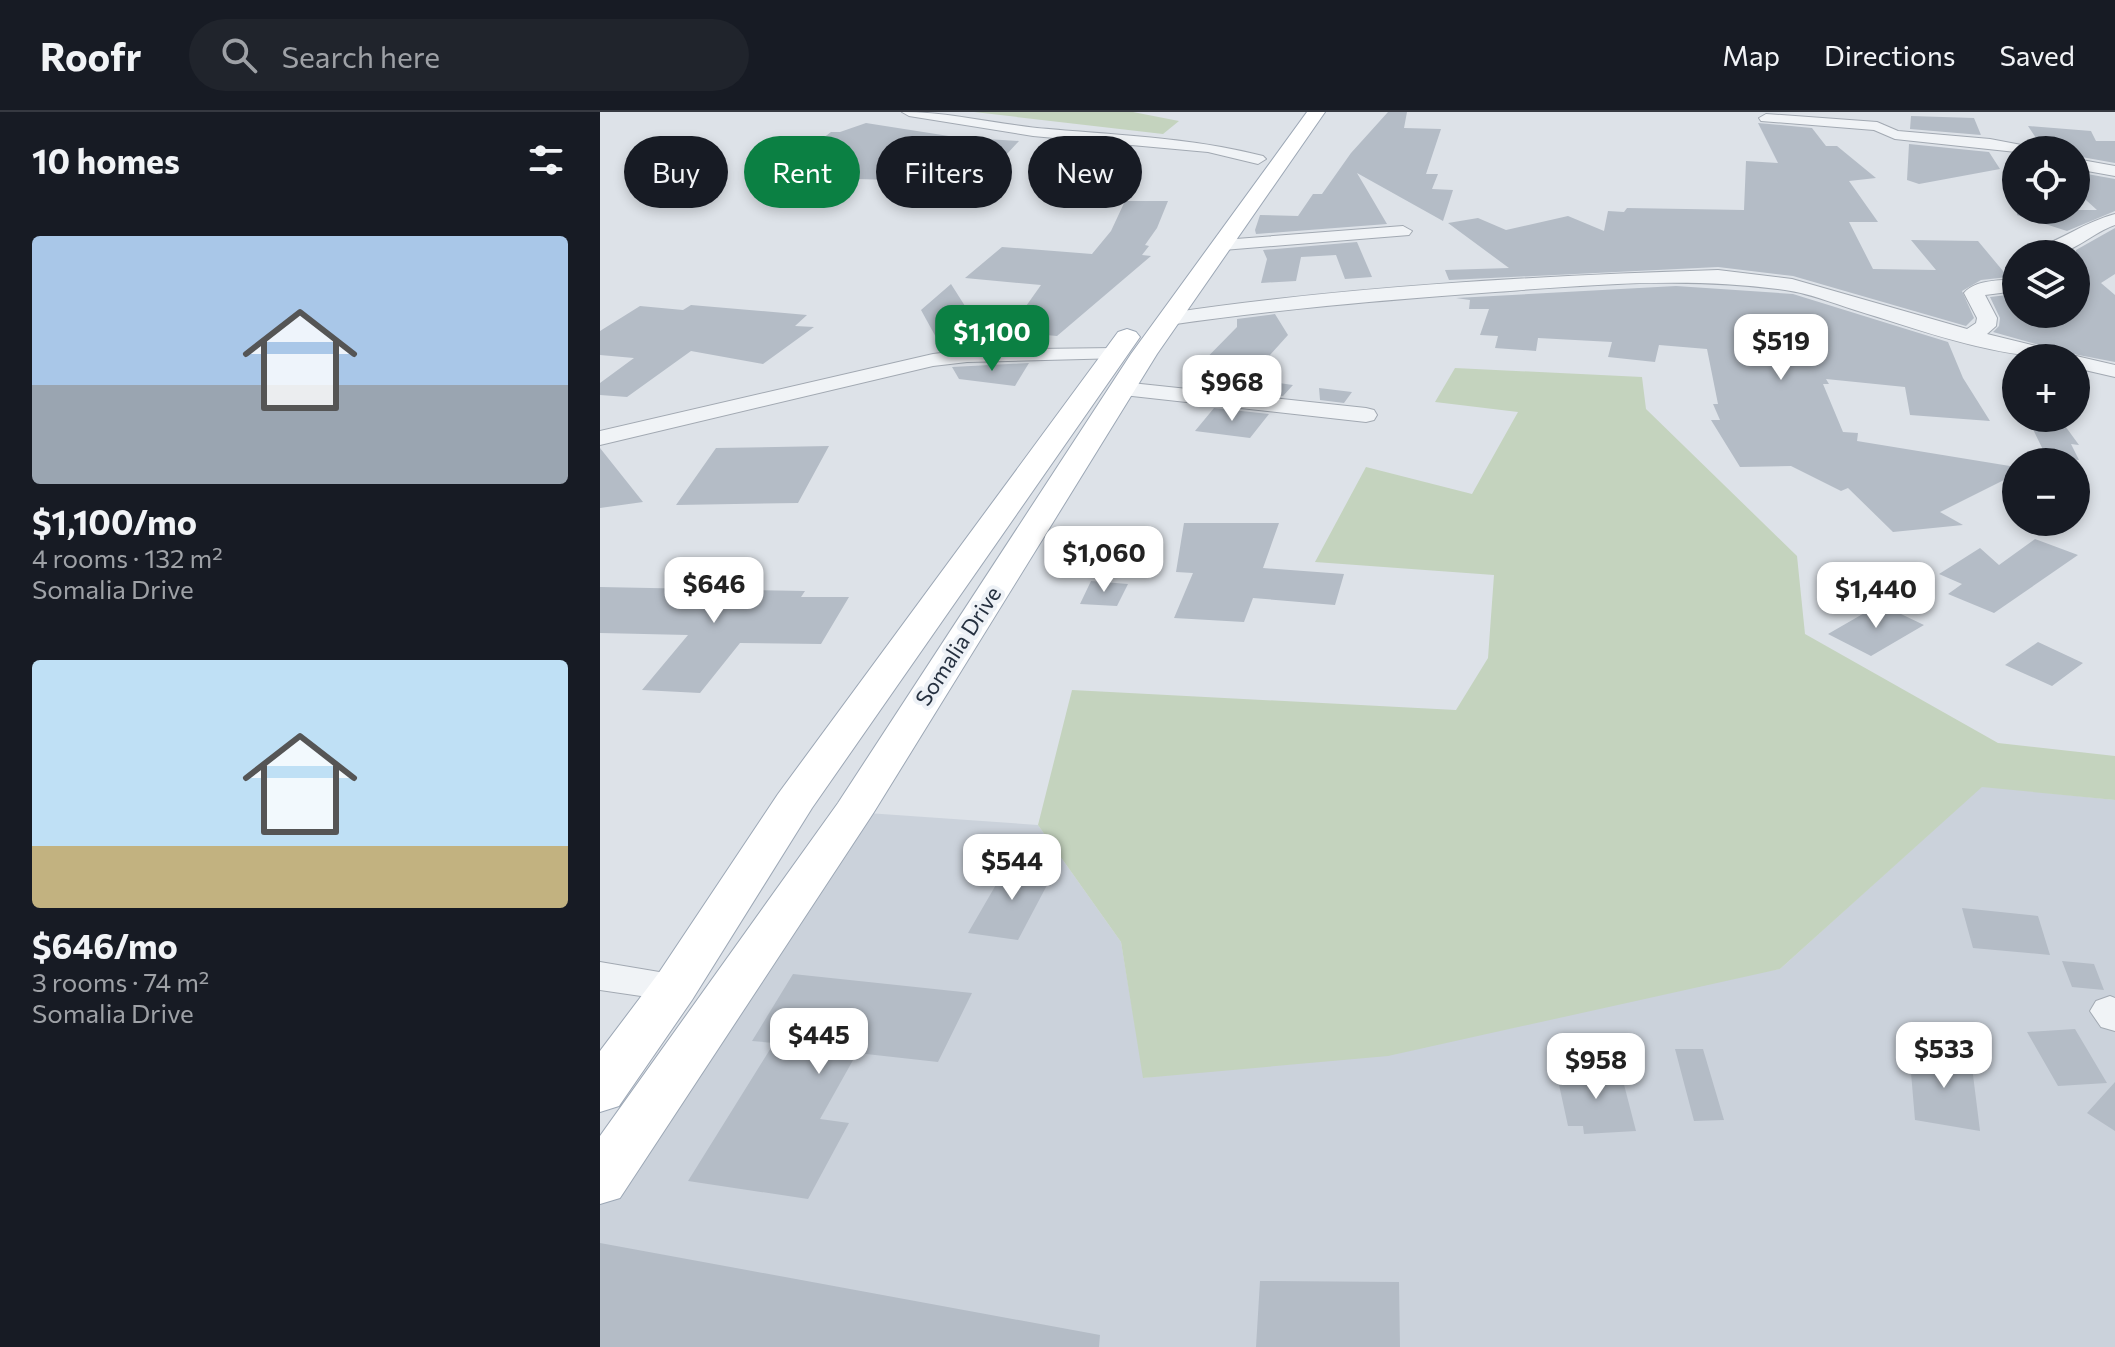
<!DOCTYPE html>
<html lang="en">
<head>
<meta charset="utf-8">
<style>
	body { margin:0; font-family:Commissioner,sans-serif; background:#20242c; color:#f1f3f6; height:100vh; display:flex; flex-direction:column; font-size:30px; white-space:nowrap }
	* { box-sizing:border-box; margin:0 }
	p { font-size:26px; color:#9ea1a6 }
	.icon { flex:none; width:44px; height:44px; fill:none; stroke:currentColor; stroke-width:2; stroke-linecap:round; stroke-linejoin:round }
	.map { position:relative; flex:1; overflow:hidden }
	.details { display:flex; flex-direction:column; background:#171b24; width:600px }
	.details>* { flex:none }
	.banner { position:absolute; left:24px; top:24px; width:760px; height:72px; display:flex; gap:16px }
	.fabs { position:absolute; left:1402px; top:24px; display:grid; gap:16px }
	.fabs a { display:grid; place-items:center; width:88px; height:88px; border-radius:50%; background:#171b24; box-shadow:0 4px 12px #0003; font-size:40px }
	.price { position:absolute; translate:-50% -68px; padding:0 18px; border-radius:16px; background:#fff; color:#222; font-size:26px; line-height:52px; filter:drop-shadow(0 2px 4px #0008) }
	.price::after { content:''; position:absolute; left:50%; top:48px; width:24px; height:18px; margin-left:-12px; background:inherit; clip-path:polygon(0 0,100% 0,50% 100%) }
	.price.on { background:#0b8043; color:#fff }
	ul { padding:0; list-style:none }
	li { display:grid; align-content:center; gap:16px; height:424px; padding:0 32px }
	li span { display:grid; place-items:center; height:248px; border-radius:8px; color:#555 }
	li>.icon { margin-inline-start:auto }
	span .icon { width:144px; height:144px; fill:#fffc; stroke-width:1 }
	li b { font-size:34px }
	h2 { display:flex; justify-content:space-between; align-items:center; height:96px; padding:0 32px; font-size:34px }
	.chip { padding:0 28px; border-radius:36px; background:#171b24; box-shadow:0 4px 12px #0003; font-size:28px; line-height:72px }
	.chip.on { background:#0b8043; color:#fff }
	header { display:flex; align-items:center; gap:48px; box-sizing:border-box; height:112px; padding:0 40px; background:#171b24; border-bottom:2px solid #363941 }
	header strong { font-size:38px }
	nav { display:flex; gap:44px; margin-inline-start:auto; font-size:28px }
	.search { width:560px; height:72px; background:#20242c; display:flex; align-items:center; gap:20px; box-sizing:border-box; padding:0 28px; border-radius:44px; color:#9ea1a6; font-size:30px }
	main { display:flex; flex:1; min-height:0 }
	.map>svg:first-child { display:block }
</style>
</head>
<body>
<header>
<strong>Roofr</strong>
<div class="search"><svg class="icon" aria-label="search" viewBox="0 0 24 24"><circle cx="10" cy="10" r="6"/><path d="M15 15l6 6"/></svg>Search here</div>
<nav><a>Map</a><a>Directions</a><a>Saved</a></nav>
</header>
<main>
<section class="details">
<h2>10 homes<svg class="icon" aria-label="filters" viewBox="0 0 24 24"><path d="M4 7h16M4 17h16"/><circle cx="9" cy="7" r="2"/><circle cx="15" cy="17" r="2"/></svg></h2>
<ul>
<li><span style="background:linear-gradient(#a9c7e8 60%,#9aa5b1 0)"><svg class="icon" aria-label="home" viewBox="0 0 24 24"><path d="M3 11l9-7 9 7M6 9v11h12V9"/></svg></span><div><b>$1,100/mo</b><p>4 rooms · 132 m²</p><p>Somalia Drive</p></div></li>
<li><span style="background:linear-gradient(#bfe0f5 75%,#c2b280 0)"><svg class="icon" aria-label="home" viewBox="0 0 24 24"><path d="M3 11l9-7 9 7M6 9v11h12V9"/></svg></span><div><b>$646/mo</b><p>3 rooms · 74 m²</p><p>Somalia Drive</p></div></li>
</ul>
</section>
<div class="map">
<svg width="1515" height="1235" viewBox="0 0 1515 1235">
	<rect width="100%" height="100%" fill="#dde2e8"/>
	<path fill="#cbd2db" d="M1382 674 1515 688V1235H0V1069L253 700 438 713 521 830 544 966 1180 857Z"/>
	<path fill="#c4d3be" d="M374 0H533L579 9 563 22Z
		M855 256 1042 265 1046 297 1197 444 1205 522 1398 631 1515 644V688L1382 675 1180 857 788 944 543 966 521 830 438 713 472 578 856 598 888 546 894 463 715 450 766 355 872 382 918 300 835 290Z"/>
	<path fill="#b4bcc6" d="M788 0H807L804 16 841 17 826 62H838L832 77 853 78 843 109 757 61 787 112 656 122 655 118 660 103 698 104 713 82H722L751 41Z
		M1311 4 1374 6 1381 23 1310 17Z
		M266 11 355 25 419 29 381 70 172 65 231 20H240Z
		M1158 11 1212 16 1226 34H1237L1276 66 1249 69 1278 110H1249L1273 157 1336 158 1311 128 1378 129 1408 165 1381 168 1362 179 1374 206 1366 214 1193 164 1118 155 849 168 845 158 909 156 848 111 878 106 906 118 968 104 1004 119 1008 99 1024 100 1027 96 1144 98 1146 49 1178 51Z
		M1428 14 1491 19 1496 29H1515V51L1476 44V38H1444Z
		M1309 32 1389 40 1400 57 1319 72 1307 68Z
		M1476 60 1515 67V99L1467 119 1417 103 1418 98H1497L1476 79Z
		M525 89H568L557 116 545 133 549 134 542 143 551 144 457 224 446 223 439 234 397 235 441 173 365 166 402 135 492 142 511 119Z
		M1515 116V162L1501 171 1515 183V250L1468 241 1393 220 1399 214 1400 206 1390 185 1416 182V202H1476V138Z
		M757 130 772 165 745 167 736 143 701 145 696 169 661 171 667 147 663 138Z
		M351 172 391 235 343 238 321 198Z
		M1076 174 1193 182 1348 230 1363 266 1390 309 1310 303 1305 275 1226 267 1229 272H1223L1243 320 1258 321 1257 329 1416 355V362L1340 400 1363 413 1293 420 1248 376 1241 379 1191 354 1140 355 1111 308H1120L1113 292H1118L1107 237 1059 233 1055 250 1008 245 1012 230 938 226 936 239 895 236 898 224 880 223 889 197H869L870 188 856 186Z
		M91 193 207 203 195 214 214 215 163 252 91 239 27 285 0 283V271L34 246 0 243V219L40 194 83 198Z
		M675 202 688 223 653 262 670 264 665 269 693 273 683 284 582 271 637 215V207Z
		M429 251 415 274 359 267 352 255Z
		M719 276 752 280 744 291 720 288Z
		M614 296 669 302 650 326 595 319Z
		M1428 307H1460L1479 333 1471 332 1479 348 1447 346Z
		M229 334 198 391 76 393 116 336Z
		M0 336 43 390 0 396Z
		M584 411H679L663 456 744 462 735 493 653 486 644 510 574 506 593 461 576 460Z
		M1435 427 1478 443 1394 501 1348 482 1362 472 1339 462 1380 436 1399 453Z
		M491 469 528 472 517 494 480 492Z
		M0 475 205 479 201 485H249L221 532 140 531 100 581 42 578 88 523 0 521Z
		M1280 492 1324 513 1271 544 1228 522Z
		M1438 530 1483 551 1452 574 1405 553Z
		M408 752 455 758 418 828 368 821Z
		M1362 796 1438 804 1450 843 1373 836Z
		M1462 849 1494 852 1504 878 1472 875Z
		M193 862 372 881 338 950 257 941 220 1007 249 1011 208 1087 88 1069 174 931 152 929Z
		M1475 917 1507 971 1458 974 1427 920Z
		M1075 937H1103L1124 1008 1094 1009Z
		M1309 937 1371 947 1380 1019 1315 1008Z
		M1020 957 1036 1019 984 1022 983 1014H968L956 959Z
		M1515 970V1019L1487 1001Z
		M0 1131 500 1223 499 1235H0Z
		M660 1169 799 1170 800 1235H656Z"/>
	<g fill="none" stroke-linecap="round" stroke-linejoin="round">
		<g stroke="#a2a9b2" stroke-width="2">
			<path id="minor" d="M302 0C348 0 391 11 437 16 513 23 589 25 663 44L666 47 658 52 608 40 433 24 309 4Z
				M1166 2 1277 10 1298 19 1390 27 1432 35 1435 38H1416V40L1295 27 1274 18 1161 9 1159 6Z
				M1476 47 1515 54V64L1476 57Z
				M1515 102V113C1494 120 1476 139 1455 142 1446 143 1437 142 1428 142L1431 138C1461 129 1484 110 1515 102Z
				M803 114 812 119 809 123 623 138 614 133 623 128Z
				M1118 158 1192 167 1367 217 1376 211 1377 206 1364 181C1376 167 1399 169 1416 167V179L1385 183 1397 206 1396 214 1387 222 1464 241 1467 246C1395 246 1323 219 1255 198 1232 191 1209 181 1185 178 1089 164 991 173 895 180 786 188 677 197 569 213L559 207 569 201C751 174 935 164 1118 158Z
				M515 236 526 242 522 246 367 250 333 254 0 333V319L333 242 367 238Z
				M1476 244 1515 253V265L1476 256V246H1468Z
				M522 270 766 296 774 298 777 303 774 308 766 310 514 282 511 277 514 272Z
				M0 850 89 865 95 875 89 885 75 889 0 878Z
				M1510 884 1515 886V919L1501 915 1490 899 1496 889Z"/>
		</g>
		<g stroke="#9ca7b5" stroke-width="2">
			<path id="major" d="M707 0H725L557 242 274 700 20 1086 0 1092V1024L238 691 531 242Z
				M527 217 536 220 540 225 212 696 92 888 19 994 0 1000V939L58 862 178 682 518 220Z"/>
		</g>
		<use href="#minor" fill="#f0f3f6" fill-rule="evenodd"/>
		<use href="#major" fill="#fff" fill-rule="evenodd"/>
	</g>
	<g text-anchor="middle" stroke-width="8" stroke-linejoin="round" paint-order="stroke">
		<g font-size="22" fill="#263140" stroke="#edf1f6">
			<text transform="translate(358 534) rotate(-57)" y="8">Somalia Drive</text>
		</g>
	</g>
</svg>
<div class="fabs">
<a><svg class="icon" aria-label="locate" viewBox="0 0 24 24"><circle cx="12" cy="12" r="6"/><path d="M12 2v4M12 18v4M2 12h4M18 12h4"/></svg></a>
<a><svg class="icon" aria-label="layers" viewBox="0 0 24 24"><path d="M12 4l9 5-9 5-9-5zM3 14l9 5 9-5"/></svg></a>
<a>+</a>
<a>−</a>
</div>
<b class="price on" style="left:392px;top:261px">$1,100</b>
<b class="price" style="left:1181px;top:270px">$519</b>
<b class="price" style="left:632px;top:311px">$968</b>
<b class="price" style="left:504px;top:482px">$1,060</b>
<b class="price" style="left:114px;top:513px">$646</b>
<b class="price" style="left:1276px;top:518px">$1,440</b>
<b class="price" style="left:412px;top:790px">$544</b>
<b class="price" style="left:219px;top:964px">$445</b>
<b class="price" style="left:1344px;top:978px">$533</b>
<b class="price" style="left:996px;top:989px">$958</b>
<div class="banner">
<a class="chip">Buy</a>
<a class="chip on">Rent</a>
<a class="chip">Filters</a>
<a class="chip">New</a>
</div>
</div>
</main>
</body>
</html>
